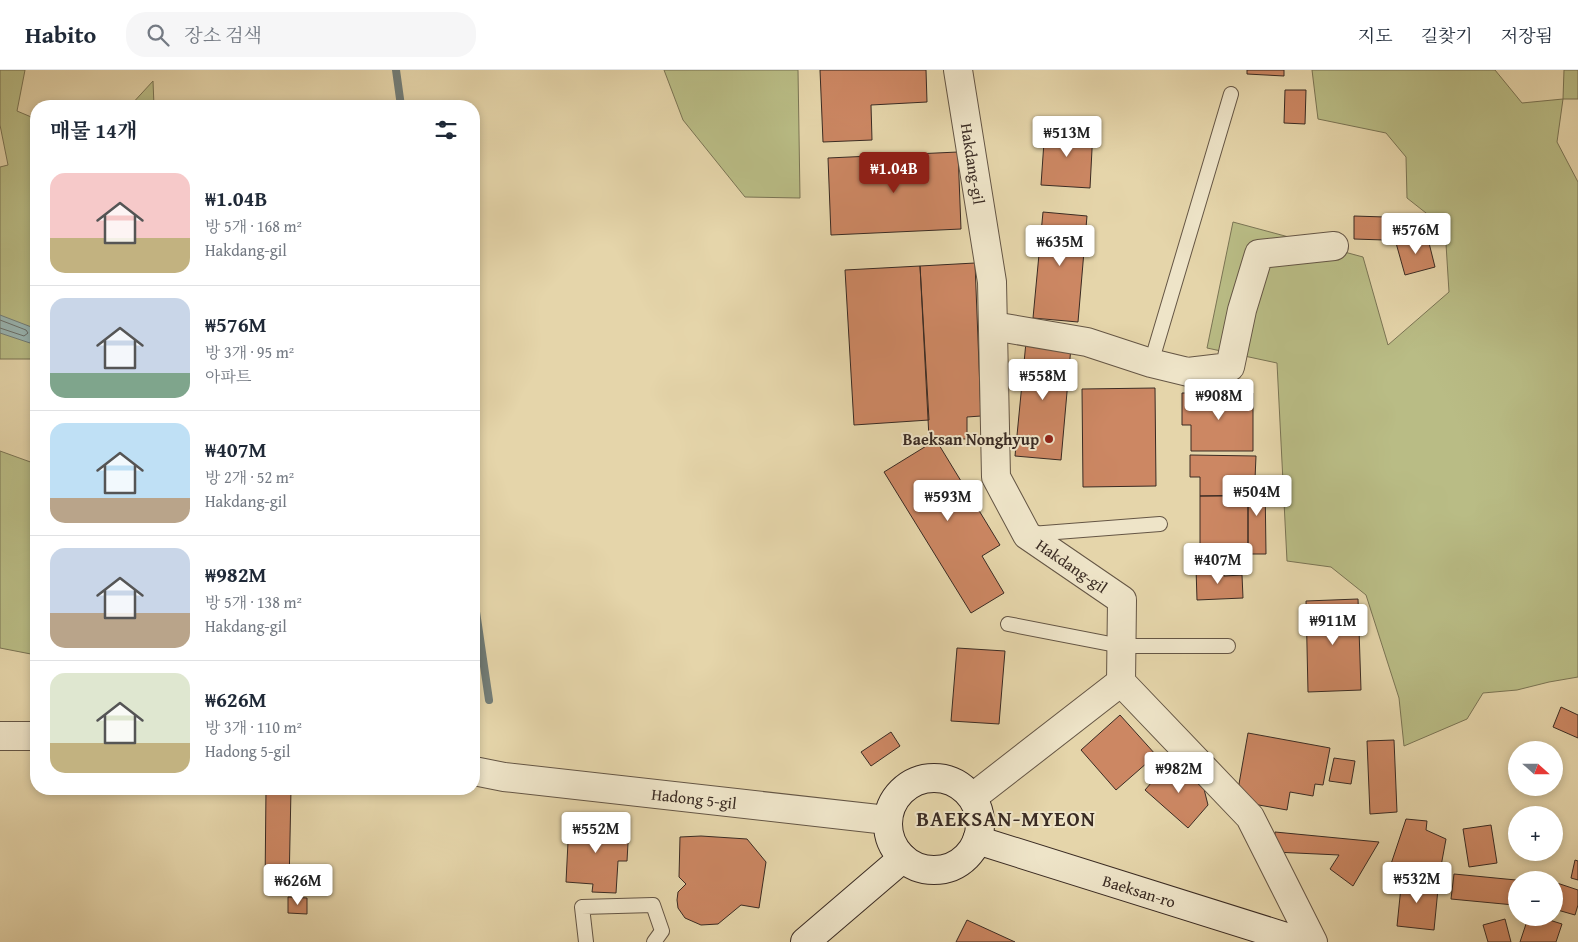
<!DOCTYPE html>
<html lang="ko">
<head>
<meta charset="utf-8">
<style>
	body { margin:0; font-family:"Gentium Book Plus","Noto Serif KR",serif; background:#f6f6f7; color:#1f2937; height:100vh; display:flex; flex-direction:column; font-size:19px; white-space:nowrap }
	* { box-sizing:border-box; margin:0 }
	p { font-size:16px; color:#747a83 }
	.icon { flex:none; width:28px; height:28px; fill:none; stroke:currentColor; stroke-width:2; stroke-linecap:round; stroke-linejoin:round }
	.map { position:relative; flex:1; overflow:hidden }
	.side { position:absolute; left:30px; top:30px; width:450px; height:695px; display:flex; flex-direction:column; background:#fff; border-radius:20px; box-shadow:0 2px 8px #0003 }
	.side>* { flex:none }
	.needle { width:32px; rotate:111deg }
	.controls { position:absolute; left:1508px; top:671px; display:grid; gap:10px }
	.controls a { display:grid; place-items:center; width:55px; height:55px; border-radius:50%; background:#fff; box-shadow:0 2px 8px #0003; font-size:25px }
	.price { position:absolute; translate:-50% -42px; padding:0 11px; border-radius:5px; background:#fff; color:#222; font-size:16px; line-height:32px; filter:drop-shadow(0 1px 2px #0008) }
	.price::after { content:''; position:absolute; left:50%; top:30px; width:15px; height:11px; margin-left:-8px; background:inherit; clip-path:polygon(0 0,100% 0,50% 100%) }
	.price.current { background:#8f2418; color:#fff }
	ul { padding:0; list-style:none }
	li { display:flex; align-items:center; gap:15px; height:125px; padding:0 20px }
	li+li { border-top:1px solid #e0e1e3 }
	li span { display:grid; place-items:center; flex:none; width:140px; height:100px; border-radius:15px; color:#555 }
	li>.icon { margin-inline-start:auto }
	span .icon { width:60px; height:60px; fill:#fffc; stroke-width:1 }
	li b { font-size:21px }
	h2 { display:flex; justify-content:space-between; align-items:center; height:60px; padding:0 20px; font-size:21px }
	header { display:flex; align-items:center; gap:30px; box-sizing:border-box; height:70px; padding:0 25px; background:#fff; border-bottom:1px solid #e0e1e3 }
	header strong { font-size:24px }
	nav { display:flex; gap:28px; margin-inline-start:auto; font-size:18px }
	.search { width:350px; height:45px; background:#f6f6f7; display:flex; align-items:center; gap:12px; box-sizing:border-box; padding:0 18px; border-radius:20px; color:#747a83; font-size:19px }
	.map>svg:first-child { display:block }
</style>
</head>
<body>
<header>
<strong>Habito</strong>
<div class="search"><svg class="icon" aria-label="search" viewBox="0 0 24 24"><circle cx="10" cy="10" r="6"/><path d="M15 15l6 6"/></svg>장소 검색</div>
<nav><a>지도</a><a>길찾기</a><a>저장됨</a></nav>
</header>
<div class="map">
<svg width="1578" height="872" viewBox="0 0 1578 872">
	<rect width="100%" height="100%" fill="#e5d5aa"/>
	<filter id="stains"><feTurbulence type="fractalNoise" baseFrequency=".004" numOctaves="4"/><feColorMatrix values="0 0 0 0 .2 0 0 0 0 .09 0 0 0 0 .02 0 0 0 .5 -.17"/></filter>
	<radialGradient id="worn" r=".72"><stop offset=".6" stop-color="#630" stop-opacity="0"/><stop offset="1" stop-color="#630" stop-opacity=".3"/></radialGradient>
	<path fill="#b9bc85" stroke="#7a7454" d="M0 0H25L17 41 36 49V289H0V97L8 95 0 55Z
		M664 0H798L800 128 745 127 683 50Z
		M1312 0H1495L1522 33 1563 29 1564 0H1578V29H1563L1557 72 1578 112V607L1549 612 1517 620 1483 623 1467 649 1404 676 1399 628 1366 525 1331 497 1287 491 1277 293 1207 278 1233 152 1363 187 1388 275 1449 222 1445 158 1407 128 1406 87 1386 63 1318 49Z
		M153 11 154 36H130Z
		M0 381 36 394V585L0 578Z"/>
	<path fill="#99b6b3" stroke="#737e79" d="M0 245 34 258 30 273 0 263Z"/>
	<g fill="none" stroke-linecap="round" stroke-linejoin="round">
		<path stroke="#6a706b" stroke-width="1" d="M0 250 26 260 28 263 24 266 0 258"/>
		<path stroke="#737e79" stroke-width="8" d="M396 0 401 36
			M474 528 489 630"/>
	</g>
	<path fill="#cc8763" stroke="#3a2b23" d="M820 0H926L927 32 871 35 872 70 823 72Z
		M1247 0H1284V6L1247 4Z
		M1285 20H1306L1305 54 1284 53Z
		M1045 57 1093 60 1090 118 1041 115Z
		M958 82 961 159 831 165 828 88Z
		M1043 142 1087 146 1078 252 1033 248Z
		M1354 146 1385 147 1384 170 1354 169Z
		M1427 165 1435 197 1405 205 1396 173Z
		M975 193 981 346 967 347V369L929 368 920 196Z
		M920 196 929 350 854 355 845 200Z
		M1026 272 1071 277 1061 390 1015 386Z
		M1155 318 1156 416 1083 417 1082 319Z
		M1182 323H1253V381H1191V355H1182Z
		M936 370 1000 475 982 486 1004 523 971 543 884 402Z
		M1190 385 1256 386 1255 409H1227V426H1200V407H1190Z
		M1248 409 1265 410 1266 484H1248Z
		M1248 425V484L1200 485V426Z
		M1224 497V506L1242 505 1243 528 1197 530 1196 498Z
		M1358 529 1361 620 1308 622 1306 531Z
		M957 578 1005 581 999 654 951 651Z
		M1561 637 1578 645V668L1553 657Z
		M1120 645 1156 685 1116 720 1081 680Z
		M891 662 900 676 871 696 861 682Z
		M1248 663 1330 678 1323 715 1315 714 1313 726 1290 722 1287 740 1236 731Z
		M1394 670 1397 742 1370 744 1367 671Z
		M1334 688 1355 691 1351 714 1329 711Z
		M1171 690 1204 719 1208 735 1188 758 1145 720Z
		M266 719H291L289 817H265Z
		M1406 749 1427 751 1426 760 1446 769 1439 807 1388 803Z
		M569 752 629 755 627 791H618L616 823 592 822 593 814 566 812Z
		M1491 755 1497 793 1469 797 1463 759Z
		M1275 762 1379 772 1353 816 1330 799 1339 785 1274 782Z
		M701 766 747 769 766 792 759 838 741 835 718 854 701 855 685 848 678 838 677 830 678 822 686 814 679 807 680 767Z
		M1575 790 1578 791V810L1571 808Z
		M1454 804 1516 810 1514 835 1451 829Z
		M1402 807 1430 810 1429 818 1438 819 1434 860 1397 856Z
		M1554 812 1578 820V835L1575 845 1554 839Z
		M288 827 307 828V844L288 843Z
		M1528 848H1543L1562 854 1556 872H1520Z
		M1505 849 1511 872H1488L1483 855Z
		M967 850 1015 872H956Z"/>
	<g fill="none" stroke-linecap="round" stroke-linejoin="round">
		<g stroke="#655645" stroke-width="16">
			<path id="lane" d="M1151 293 1231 24
				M1031 464 1160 454
				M1008 554 1121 576H1228
				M586 872 582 837 653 835 662 861 654 872"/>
		</g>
		<g stroke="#655645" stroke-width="30">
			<g id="street">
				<path id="s1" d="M958 0 992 212 996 407 1027 465 1122 530 1121 612 1250 747 1313 872"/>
				<path d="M993 256 1087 272 1151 293 1188 302 1230 297 1242 240 1259 184 1334 176"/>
				<path d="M0 666H36"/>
				<path id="s2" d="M474 701 504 707 887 750"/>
				<path d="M973 727 1121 612"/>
			</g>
		</g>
		<g stroke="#3a2b23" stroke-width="30">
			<g id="secondary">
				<circle cx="934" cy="754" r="46"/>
				<path id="s3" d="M977 770 1302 872"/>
				<path d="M805 872 903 788"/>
			</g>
		</g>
		<use href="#lane" stroke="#eee4c8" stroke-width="14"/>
		<use href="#street" stroke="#eee4c8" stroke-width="28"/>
		<use href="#secondary" stroke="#eee4c8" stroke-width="28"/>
	</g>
	<circle fill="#8f2418" stroke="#eee4c8" stroke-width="2" cx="1049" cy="369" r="5"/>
	<g text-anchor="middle" stroke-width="4" stroke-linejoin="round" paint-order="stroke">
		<g font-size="16" fill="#3a2b23" stroke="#eee4c8">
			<text dy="6" stroke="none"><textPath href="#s1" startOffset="95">Hakdang-gil</textPath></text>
			<text dy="6" stroke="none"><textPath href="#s1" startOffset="530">Hakdang-gil</textPath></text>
			<text dy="6" stroke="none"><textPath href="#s2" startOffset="222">Hadong 5-gil</textPath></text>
			<text dy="6" stroke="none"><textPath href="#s3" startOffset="170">Baeksan-ro</textPath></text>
		</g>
		<g font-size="16" font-weight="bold" fill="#3a2b23" stroke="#eee4c8" text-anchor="end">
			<text x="1039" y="375">Baeksan Nonghyup</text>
		</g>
		<g font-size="21" font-weight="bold" letter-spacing="1" fill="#3a2b23" stroke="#eee4c8">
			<text x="1006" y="756">BAEKSAN-MYEON</text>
		</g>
	</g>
	<rect width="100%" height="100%" filter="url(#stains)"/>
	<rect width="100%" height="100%" fill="url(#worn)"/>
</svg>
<div class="controls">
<a><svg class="needle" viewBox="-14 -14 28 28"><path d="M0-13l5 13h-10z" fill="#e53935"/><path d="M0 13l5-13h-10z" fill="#747a83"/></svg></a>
<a>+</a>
<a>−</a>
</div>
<b class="price" style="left:1067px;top:88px">₩513M</b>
<b class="price current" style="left:894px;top:124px">₩1.04B</b>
<b class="price" style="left:1416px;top:185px">₩576M</b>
<b class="price" style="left:1060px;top:197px">₩635M</b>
<b class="price" style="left:1043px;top:331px">₩558M</b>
<b class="price" style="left:1219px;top:351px">₩908M</b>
<b class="price" style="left:1257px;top:447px">₩504M</b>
<b class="price" style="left:948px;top:452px">₩593M</b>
<b class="price" style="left:1218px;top:515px">₩407M</b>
<b class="price" style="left:1333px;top:576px">₩911M</b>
<b class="price" style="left:1179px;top:724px">₩982M</b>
<b class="price" style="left:596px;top:784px">₩552M</b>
<b class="price" style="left:1417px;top:834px">₩532M</b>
<b class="price" style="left:298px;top:836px">₩626M</b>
<section class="side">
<h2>매물 14개<svg class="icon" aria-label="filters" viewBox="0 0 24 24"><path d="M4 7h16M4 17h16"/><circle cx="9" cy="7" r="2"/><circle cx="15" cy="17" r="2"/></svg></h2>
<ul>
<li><span style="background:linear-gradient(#f6c9c9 65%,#c2b280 0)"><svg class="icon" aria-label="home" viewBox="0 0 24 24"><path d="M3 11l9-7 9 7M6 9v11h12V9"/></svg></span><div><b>₩1.04B</b><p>방 5개 · 168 m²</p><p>Hakdang-gil</p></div></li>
<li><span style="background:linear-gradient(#c9d6e8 75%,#7fa58c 0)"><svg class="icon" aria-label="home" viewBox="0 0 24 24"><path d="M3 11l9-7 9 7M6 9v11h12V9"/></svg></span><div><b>₩576M</b><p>방 3개 · 95 m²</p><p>아파트</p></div></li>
<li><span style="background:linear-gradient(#bfe0f5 75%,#b9a48a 0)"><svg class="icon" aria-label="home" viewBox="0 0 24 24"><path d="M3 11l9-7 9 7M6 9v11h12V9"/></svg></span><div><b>₩407M</b><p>방 2개 · 52 m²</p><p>Hakdang-gil</p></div></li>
<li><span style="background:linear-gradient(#c9d6e8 65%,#b9a48a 0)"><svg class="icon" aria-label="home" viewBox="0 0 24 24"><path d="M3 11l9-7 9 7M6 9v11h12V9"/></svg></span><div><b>₩982M</b><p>방 5개 · 138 m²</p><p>Hakdang-gil</p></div></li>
<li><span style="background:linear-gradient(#dfe7d0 70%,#c2b280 0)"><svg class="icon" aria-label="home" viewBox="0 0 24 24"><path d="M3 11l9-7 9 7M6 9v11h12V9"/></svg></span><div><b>₩626M</b><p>방 3개 · 110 m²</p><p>Hadong 5-gil</p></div></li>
</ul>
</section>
</div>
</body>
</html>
